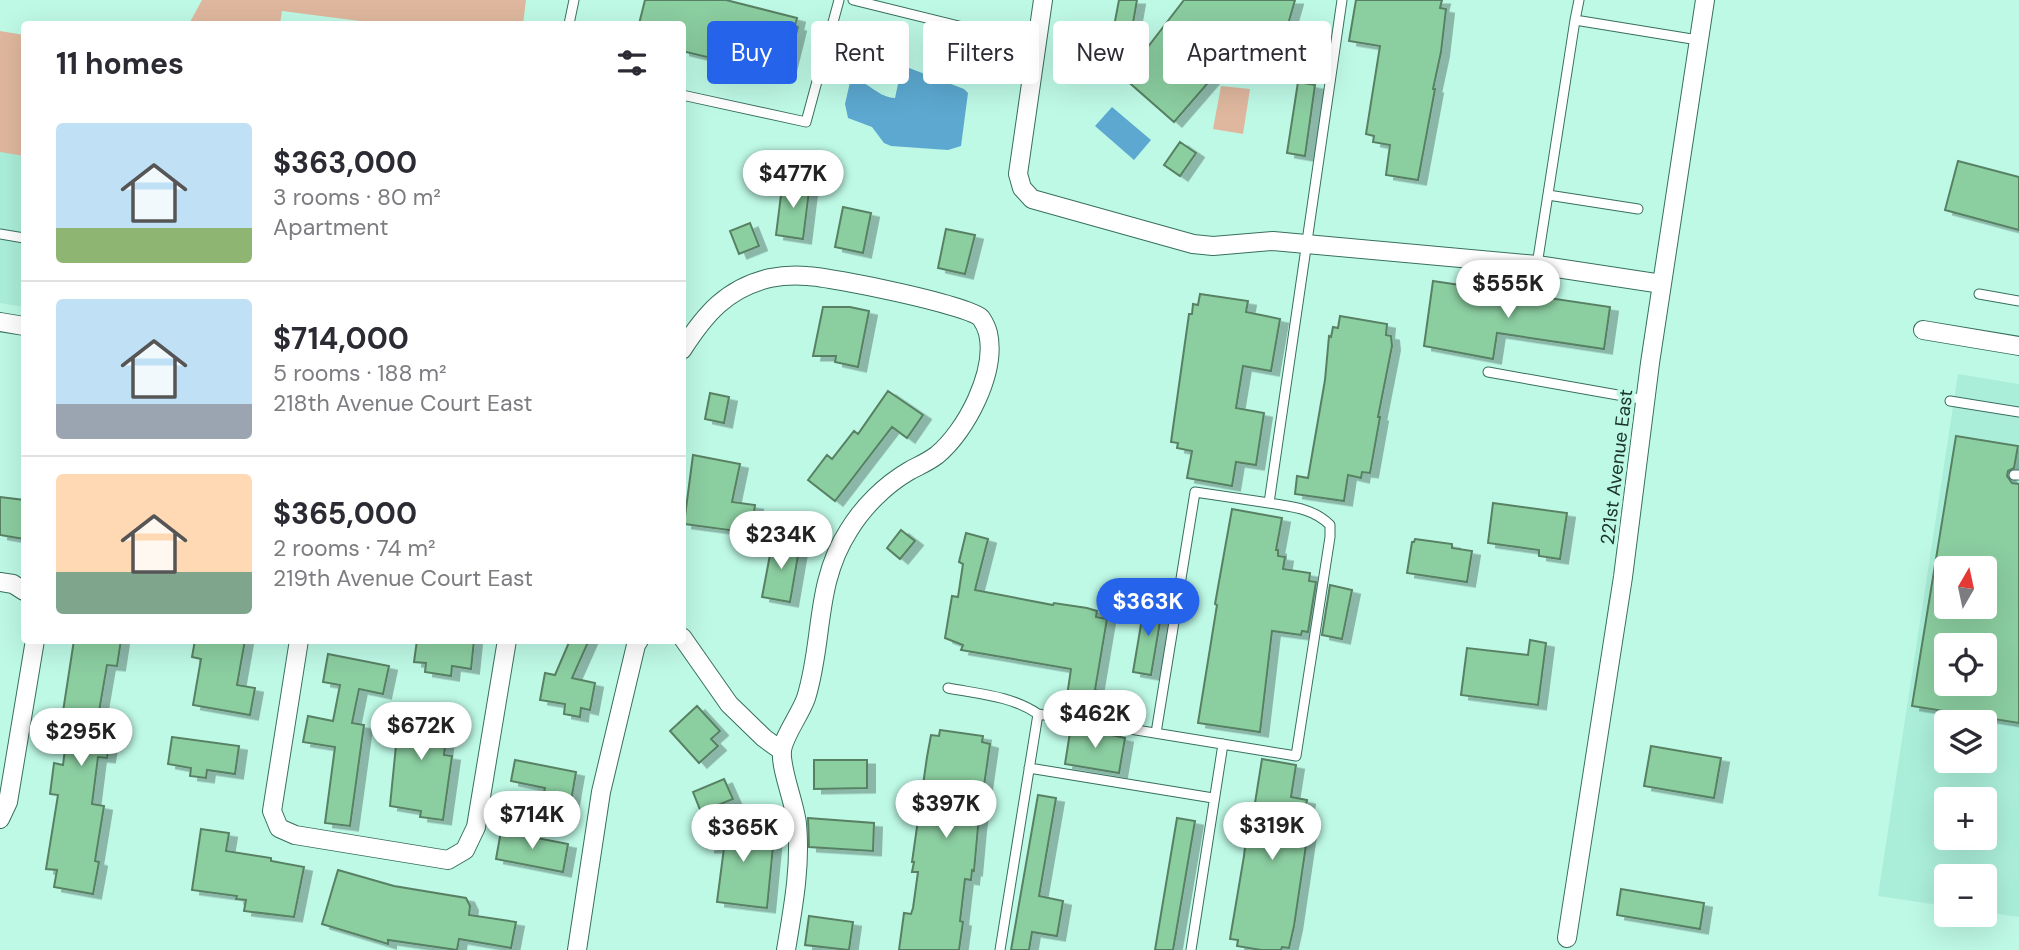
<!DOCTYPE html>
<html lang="en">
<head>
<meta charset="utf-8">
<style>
	body { margin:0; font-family:"DM Sans",sans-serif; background:#f7f7f7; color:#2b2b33; height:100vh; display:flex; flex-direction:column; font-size:26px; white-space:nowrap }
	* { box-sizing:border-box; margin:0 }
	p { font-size:23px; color:#7c7c81 }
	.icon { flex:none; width:38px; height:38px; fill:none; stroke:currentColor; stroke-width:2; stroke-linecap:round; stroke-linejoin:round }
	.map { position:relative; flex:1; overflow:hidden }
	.drawer { position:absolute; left:21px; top:21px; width:665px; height:623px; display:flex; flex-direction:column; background:#fff; border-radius:7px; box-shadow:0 7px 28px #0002 }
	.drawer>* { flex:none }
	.hud { position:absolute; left:707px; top:21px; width:665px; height:63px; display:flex; gap:14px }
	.needle { width:46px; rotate:9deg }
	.fabs { position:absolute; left:1934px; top:556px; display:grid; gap:14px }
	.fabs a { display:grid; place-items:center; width:63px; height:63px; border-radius:7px; background:#fff; box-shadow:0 7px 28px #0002; font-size:35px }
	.price { position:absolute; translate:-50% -60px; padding:0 16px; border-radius:24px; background:#fff; color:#222; font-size:23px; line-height:46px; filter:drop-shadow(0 2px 4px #0008) }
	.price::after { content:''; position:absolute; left:50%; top:42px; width:21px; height:16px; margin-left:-10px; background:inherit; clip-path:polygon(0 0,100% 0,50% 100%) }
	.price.on { background:#2563eb; color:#fff }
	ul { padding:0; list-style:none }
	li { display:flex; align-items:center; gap:21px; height:175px; padding:0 35px }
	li+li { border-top:2px solid #e1e1e2 }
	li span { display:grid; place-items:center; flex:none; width:196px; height:140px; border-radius:7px; color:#555 }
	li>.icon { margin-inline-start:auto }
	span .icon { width:84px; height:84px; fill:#fffc; stroke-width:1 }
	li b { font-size:30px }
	h2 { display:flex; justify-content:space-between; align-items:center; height:84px; padding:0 35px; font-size:30px }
	.tag { padding:0 24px; border-radius:7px; background:#fff; box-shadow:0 7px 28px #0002; font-size:24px; line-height:63px }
	.tag.on { background:#2563eb; color:#fff }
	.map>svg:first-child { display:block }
</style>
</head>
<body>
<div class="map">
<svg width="2019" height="950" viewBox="0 0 2019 950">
	<defs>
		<filter id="shadow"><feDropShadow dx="8" dy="4.5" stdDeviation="0" flood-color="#0004"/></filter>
	</defs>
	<rect width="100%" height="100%" fill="#bef9e6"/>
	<path fill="#aaeed9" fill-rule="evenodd" d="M0 152 24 156V307L0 303Z
		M1958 374 2019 384V917L1985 912 1984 877H1946V906L1878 896ZM1946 569H1984V607H1946ZM1946 646H1984V684H1946ZM1946 723H1984V761H1946ZM1946 800H1984V838H1946Z"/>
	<path fill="#dfb79e" d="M202 0H526L523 24H383L282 11 280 24H189Z
		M0 31 24 35V156L0 152Z
		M1221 86 1250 89 1243 134 1213 129Z"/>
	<path fill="#5ca8d0" d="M896 63 964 89 968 93 961 146 948 150 891 146 884 143 872 127 848 118 845 104 850 82 855 79C869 83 880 98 895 98L898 84 894 76Z
		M1112 107 1151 140 1134 160 1095 126Z"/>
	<path fill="#8bcea0" stroke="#588164" stroke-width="2" fill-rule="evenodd" filter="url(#shadow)" d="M645 0H726L797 18 795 26 798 27 788 67 784 66 782 75 682 51V24H639Z
		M1119 0H1137L1130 40 1112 37Z
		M1184 0H1295L1289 21 1299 28 1280 53 1253 31 1174 122 1124 78Z
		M1356 0H1442L1440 8 1446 9 1441 52 1433 89H1435L1418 180 1386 175 1390 145 1373 142 1374 136 1366 134 1380 46 1349 41Z
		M1298 82 1315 85 1305 156 1287 153Z
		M1180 142 1196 153 1180 176 1164 165Z
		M1958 161 2019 177V230L1945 210Z
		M792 181 810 183 803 239 776 235 782 187 791 188Z
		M843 207 871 213 863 253 835 247Z
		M750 223 759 246 739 254 730 231Z
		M946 229 975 235 965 274 938 268Z
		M1433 281 1610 307 1604 349 1497 333 1493 359 1424 346Z
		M1200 294 1248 301 1246 312 1280 319 1271 371 1243 366 1236 408 1264 413 1256 465 1236 462 1232 486 1187 478 1192 451 1177 448 1178 443 1171 442 1189 314H1192L1193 304 1198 305Z
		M823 307H850L869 311 858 367 835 362 836 356H813Z
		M1340 316 1387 324 1386 335 1391 336 1392 346 1378 417H1380L1370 473 1362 472 1361 478 1348 475 1344 501 1295 494 1297 476 1308 478 1325 380 1329 336 1331 337 1333 327 1338 328Z
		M888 391 923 415 907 438 892 427 835 501 808 480 827 455 832 459 854 431 858 434Z
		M710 393 729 397 724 423 705 419Z
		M1956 436 2018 446 2014 468 2008 471 2007 476 2012 483 2019 484V723L1912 706ZM1946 569H1984V607H1946ZM1946 646H1984V684H1946Z
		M693 455 740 464 732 502 755 505 751 533 684 524Z
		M0 497 24 500V539L0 535Z
		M1493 503 1567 513 1560 559 1539 556V550L1488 543Z
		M1232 509 1282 518 1276 550H1278V556L1285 557 1283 569 1310 573 1309 581 1316 582 1308 632 1302 631 1301 635 1272 631 1260 732 1198 723 1217 605 1215 604Z
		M901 530 915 541 900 559 887 548Z
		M966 533 988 539 975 590 1053 605 1054 603 1087 608 1097 611 1096 617 1107 619 1095 690 1105 692 1100 717 1074 713 1075 704 1066 703 1071 669 961 650 963 645 945 638 952 596 958 597 963 564 959 562Z
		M773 539 800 544 790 602 762 597Z
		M1415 539 1452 544V548L1472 551 1467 582 1407 573 1412 542H1414Z
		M1330 585 1352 590 1342 639 1322 635Z
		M1145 601 1163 604 1151 675 1133 672Z
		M74 640H121L117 666 107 665 97 723 112 726 107 758 98 757 92 804 104 806 95 861 99 862 93 894 54 887 57 870 46 869 58 795 50 794 54 763 63 765 67 733 60 731Z
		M195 640H245L237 685 255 688 250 715 193 705 201 659 192 657Z
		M417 640H474L471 669 452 666 451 676 425 672 426 663 414 662Z
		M570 640H589L572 678 595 683 590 710 581 708 580 717 564 714 565 704 540 700 545 673 555 675Z
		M1530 640 1546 643 1538 705 1461 695 1467 648 1528 655Z
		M328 654 389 666 383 694 359 689 352 723 364 725 350 826 325 823 335 747 303 742 308 716 333 721 340 685 323 682Z
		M400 705 449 711 444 755 452 756 443 820 420 817 421 811 390 806Z
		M697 706 720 731 711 739 718 746 699 763 670 731Z
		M1071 726 1125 738 1119 773 1065 764Z
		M940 730 983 736 982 742 990 744 978 827 974 871 972 870 971 880 965 879 960 921 963 922 959 950H899L904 913 911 914 913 908 918 872H912L914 862H912L927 757 931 735 939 736Z
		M172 737 239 746 235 774 207 770 206 778 190 776 191 768 168 764Z
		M1651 746 1721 758 1714 798 1644 786Z
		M1262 759 1296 765 1291 797 1307 800 1305 811 1311 812 1294 926 1289 948 1282 947 1281 950H1261L1237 946 1238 940 1230 939 1244 856 1249 812 1251 813 1252 803H1255Z
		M515 760 576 772 571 801 543 796 545 788 511 781Z
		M814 760H867V788L814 789Z
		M724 779 733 799 701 812 693 792Z
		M1038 795 1056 798 1039 896 1063 901 1057 936 1032 932 1029 950H1011Z
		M808 818 874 823 873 851 809 847Z
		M1177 818 1195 821 1173 950H1155Z
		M709 823 751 825 750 835 774 836 767 908 717 902 724 848H707Z
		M201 829 229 833 226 851 271 858V861L304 867 294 917 244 911 246 900 236 899 237 896 192 890Z
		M501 831 568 844 563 872 496 859Z
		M338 870 394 886 466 898 470 906 469 915 516 922 511 948 459 939 457 950 388 940V944L322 924Z
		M1621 889 1704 903 1700 929 1617 915Z
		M809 916 853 922 849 950 805 945Z"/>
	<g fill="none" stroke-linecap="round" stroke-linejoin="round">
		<g stroke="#386f60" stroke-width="11">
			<path id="lane" d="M853 0 1036 45
				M1579 0 1575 20 1698 40
				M569 24 574 0
				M682 95 806 122 839 0
				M1548 195 1638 209
				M0 234 24 238
				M1537 265 1575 20
				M1979 294 2019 301
				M1488 372 1646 400
				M1950 401 2019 412
				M2014 475H2019
				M948 688C979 694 1012 696 1038 714L1296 756 1330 537V525C1313 508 1292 507 1269 503L1342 0
				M1156 733 1195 492 1269 503
				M1029 768 1213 798
				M1000 950 1038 714
				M1191 950 1223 744"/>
		</g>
		<g stroke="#386f60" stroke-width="20">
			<path id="street" d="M1043 0 1018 174 1022 188 1032 199 1193 244 1213 246 1273 241 1537 265 1662 284
				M0 322 24 326
				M1923 330 2019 346
				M682 350C705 314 727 288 770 278 780 276 796 275 807 276 831 277 969 305 981 318 983 321 987 329 988 333 997 372 966 431 937 455 928 462 918 466 909 471 885 485 863 507 849 530 814 584 824 641 806 698 801 713 783 737 782 751 780 768 795 804 797 824 801 866 793 908 786 950
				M0 582 13 584 24 591
				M682 637 729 704 764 738 782 751
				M299 640 272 811 279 828 295 835 448 860 465 850 476 827 507 640
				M0 819 8 802 35 640
				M1567 938 1623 577 1650 363 1705 0
				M577 950 601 792 636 645 639 640"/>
		</g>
		<use href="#lane" stroke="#fff" stroke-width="9"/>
		<use href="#street" stroke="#fff" stroke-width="18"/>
	</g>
	<g text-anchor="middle" stroke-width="7" stroke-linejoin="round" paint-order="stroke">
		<g font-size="19" fill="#1b322b" stroke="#bef9e6">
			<text transform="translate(1616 467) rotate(-83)" y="7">221st Avenue East</text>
		</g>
	</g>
</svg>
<div class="fabs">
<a><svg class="needle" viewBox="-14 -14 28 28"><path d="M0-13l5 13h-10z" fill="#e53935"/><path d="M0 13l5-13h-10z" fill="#7c7c81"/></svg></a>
<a><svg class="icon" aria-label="locate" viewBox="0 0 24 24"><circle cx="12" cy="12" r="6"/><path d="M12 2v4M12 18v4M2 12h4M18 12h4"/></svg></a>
<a><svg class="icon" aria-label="layers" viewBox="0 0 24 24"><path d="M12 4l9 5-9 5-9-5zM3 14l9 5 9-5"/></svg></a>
<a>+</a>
<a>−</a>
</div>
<b class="price" style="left:793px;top:210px">$477K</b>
<b class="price" style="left:1508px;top:320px">$555K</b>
<b class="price" style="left:781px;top:571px">$234K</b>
<b class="price on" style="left:1148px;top:638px">$363K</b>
<b class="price" style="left:1095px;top:750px">$462K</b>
<b class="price" style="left:421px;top:762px">$672K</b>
<b class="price" style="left:81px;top:768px">$295K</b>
<b class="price" style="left:946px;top:840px">$397K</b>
<b class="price" style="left:532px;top:851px">$714K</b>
<b class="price" style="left:1272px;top:862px">$319K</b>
<b class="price" style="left:743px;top:864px">$365K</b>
<div class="hud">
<a class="tag on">Buy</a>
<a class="tag">Rent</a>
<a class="tag">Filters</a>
<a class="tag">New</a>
<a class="tag">Apartment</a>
</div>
<section class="drawer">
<h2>11 homes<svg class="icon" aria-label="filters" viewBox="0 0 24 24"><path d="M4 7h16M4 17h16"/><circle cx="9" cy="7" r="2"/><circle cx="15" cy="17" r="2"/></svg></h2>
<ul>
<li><span style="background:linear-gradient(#bfe0f5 75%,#8fb573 0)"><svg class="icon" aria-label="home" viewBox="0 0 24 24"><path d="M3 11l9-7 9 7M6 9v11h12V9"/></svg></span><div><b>$363,000</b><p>3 rooms · 80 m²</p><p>Apartment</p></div></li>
<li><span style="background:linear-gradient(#bfe0f5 75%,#9aa5b1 0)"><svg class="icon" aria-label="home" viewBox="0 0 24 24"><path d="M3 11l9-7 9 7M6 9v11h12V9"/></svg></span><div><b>$714,000</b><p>5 rooms · 188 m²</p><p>218th Avenue Court East</p></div></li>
<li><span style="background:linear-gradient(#ffd9b3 70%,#7fa58c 0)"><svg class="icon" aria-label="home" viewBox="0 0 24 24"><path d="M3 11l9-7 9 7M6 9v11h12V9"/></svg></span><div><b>$365,000</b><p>2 rooms · 74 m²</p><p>219th Avenue Court East</p></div></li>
</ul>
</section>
</div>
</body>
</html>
